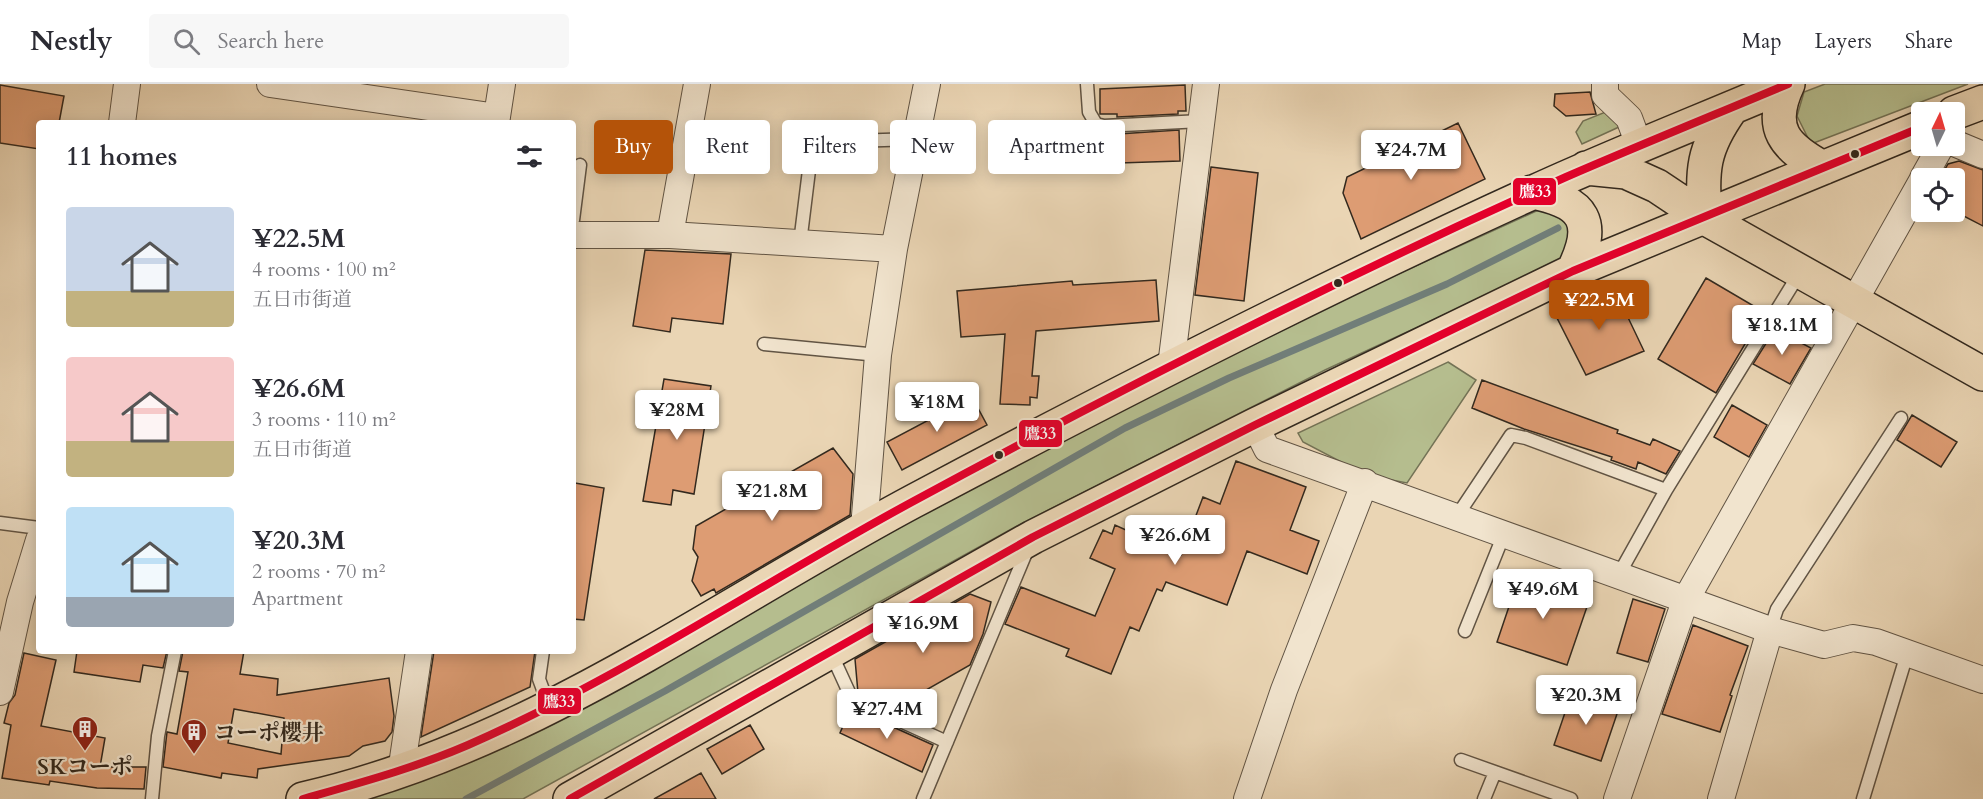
<!DOCTYPE html>
<html lang="en">
<head>
<meta charset="utf-8">
<style>
	body { margin:0; font-family:Cardo,"Noto Serif JP",serif; background:#f7f7f7; color:#2b2b33; height:100vh; display:flex; flex-direction:column; font-size:22px; white-space:nowrap }
	* { box-sizing:border-box; margin:0 }
	p { font-size:20px; color:#7c7c81 }
	.icon { flex:none; width:33px; height:33px; fill:none; stroke:currentColor; stroke-width:2; stroke-linecap:round; stroke-linejoin:round }
	.map { position:relative; flex:1; overflow:hidden }
	.side { position:absolute; left:36px; top:36px; width:540px; height:534px; display:flex; flex-direction:column; background:#fff; border-radius:6px; box-shadow:0 3px 15px #0003 }
	.side>* { flex:none }
	.guide { position:absolute; left:594px; top:36px; width:570px; height:54px; display:flex; gap:12px }
	.needle { width:39px; rotate:5deg }
	.buttons { position:absolute; left:1911px; top:18px; display:grid; gap:12px }
	.buttons a { display:grid; place-items:center; width:54px; height:54px; border-radius:6px; background:#fff; box-shadow:0 3px 15px #0003; font-size:30px }
	.price { position:absolute; translate:-50% -51px; padding:0 14px; border-radius:6px; background:#fff; color:#222; font-size:20px; line-height:39px; filter:drop-shadow(0 2px 3px #0008) }
	.price::after { content:''; position:absolute; left:50%; top:36px; width:18px; height:14px; margin-left:-9px; background:inherit; clip-path:polygon(0 0,100% 0,50% 100%) }
	.price.active { background:#b45309; color:#fff }
	ul { padding:0; list-style:none }
	li { display:flex; align-items:center; gap:18px; height:150px; padding:0 30px }
	li span { display:grid; place-items:center; flex:none; width:168px; height:120px; border-radius:6px; color:#555 }
	li>.icon { margin-inline-start:auto }
	span .icon { width:72px; height:72px; fill:#fffc; stroke-width:1 }
	li b { font-size:26px }
	h2 { display:flex; justify-content:space-between; align-items:center; height:72px; padding:0 30px; font-size:26px }
	.chip { padding:0 21px; border-radius:6px; background:#fff; box-shadow:0 3px 15px #0003; font-size:21px; line-height:54px }
	.chip.active { background:#b45309; color:#fff }
	header { display:flex; align-items:center; gap:36px; box-sizing:border-box; height:84px; padding:0 30px; background:#fff; border-bottom:2px solid #e1e1e2 }
	header strong { font-size:28px }
	nav { display:flex; gap:33px; margin-inline-start:auto; font-size:21px }
	.search { width:420px; height:54px; background:#f7f7f7; display:flex; align-items:center; gap:15px; box-sizing:border-box; padding:0 21px; border-radius:6px; color:#7c7c81; font-size:22px }
	.map>svg:first-child { display:block }
</style>
</head>
<body>
<header>
<strong>Nestly</strong>
<div class="search"><svg class="icon" aria-label="search" viewBox="0 0 24 24"><circle cx="10" cy="10" r="6"/><path d="M15 15l6 6"/></svg>Search here</div>
<nav><a>Map</a><a>Layers</a><a>Share</a></nav>
</header>
<div class="map">
<svg width="1983" height="715" viewBox="0 0 1983 715">
	<rect width="100%" height="100%" fill="#ead5b4"/>
	<filter id="stains"><feTurbulence type="fractalNoise" baseFrequency=".00333" numOctaves="4"/><feColorMatrix values="0 0 0 0 .2 0 0 0 0 .09 0 0 0 0 .02 0 0 0 .5 -.17"/></filter>
	<radialGradient id="worn" r=".72"><stop offset=".6" stop-color="#630" stop-opacity="0"/><stop offset="1" stop-color="#630" stop-opacity=".3"/></radialGradient>
	<path fill="#b5bd8e" stroke="#747356" stroke-width="1.5" d="M1825 0H1968L1811 60 1797 32 1804 8Z
		M1608 27 1616 31 1619 43 1582 60 1576 48 1583 37Z
		M1545 123 1556 124 1571 147 1560 177 1325 286 1017 442 523 715H358L482 673 617 605 890 448 1113 331 1332 220Z
		M1448 278 1476 296 1407 399 1366 391 1303 358 1298 349Z"/>
	<g fill="none" stroke-linecap="round" stroke-linejoin="round">
		<path stroke="#717e79" stroke-width="7" d="M466 715 665 607 1125 344 1229 294 1447 200 1558 144"/>
	</g>
	<path fill="#dd9c73" stroke="#33291e" stroke-width="1.5" fill-rule="evenodd" d="M0 1 64 12 59 39H39V65L0 59Z
		M1185 1 1186 27H1178V30L1117 33V30H1100V5Z
		M1590 8 1596 30 1566 32 1554 22 1555 10Z
		M1458 39 1485 95 1361 155 1343 109 1347 93Z
		M1179 46 1180 77 1119 79 1118 50Z
		M1959 77 1983 86V142L1954 127V94H1940L1948 80Z
		M1211 83 1258 89 1244 217 1195 211Z
		M645 166 731 170 723 240 672 234 670 248 633 242Z
		M1706 194 1764 228 1716 309 1658 275Z
		M1156 196 1159 237 1036 247 1032 292H1039L1037 314 1030 313V321L1000 320 1005 250 961 253 957 207 1072 197 1073 201Z
		M1613 202 1644 267 1586 291 1554 228Z
		M1775 245 1811 264 1790 300 1753 280Z
		M664 295 711 302 694 410 673 406 671 421 643 417Z
		M1482 296 1618 346 1617 349 1650 361 1653 355 1680 367 1666 390 1638 378 1636 385 1611 376 1612 373 1524 345 1472 324Z
		M972 313 987 341 902 386 887 358Z
		M1732 321 1767 341 1749 373 1714 353Z
		M1912 331 1957 358 1941 383 1897 356Z
		M833 364 853 390 850 431 716 509 714 505 701 512 692 497 698 473 693 465 696 442Z
		M1236 377 1306 403 1290 446 1319 457 1307 490 1247 467 1227 521 1166 498 1162 507 1157 505 1139 547 1130 543 1111 590 1066 572 1069 565 1005 540 1021 503 1095 532 1115 485 1090 474 1103 446 1112 450 1115 441 1181 471 1203 413 1220 420Z
		M575 399 604 404 584 536 573 535Z
		M1520 490 1590 514 1567 581 1497 558Z
		M970 510 991 518 983 550 970 581 893 625 858 609 855 575Z
		M1633 515 1665 525 1648 578 1617 569Z
		M1693 541 1748 562 1730 611 1732 612 1720 648 1662 630Z
		M77 567H167L163 584 143 581 140 598 74 588Z
		M183 567H244L240 590 278 595 277 611 389 594 394 632 392 648 385 657 363 662 349 672 258 685 257 694 222 689 221 694 163 683 167 648 177 650 188 588 179 587ZM234 625 284 634 281 670 228 659Z
		M434 567H535L530 603 421 653Z
		M24 569 56 576 41 642 105 654 100 683H146L144 705 97 704 50 697 49 701 2 694 11 641 4 639 9 619 15 611Z
		M1572 608 1619 624 1601 677 1554 661Z
		M851 624 933 661 922 688 840 649Z
		M750 641 764 665 722 690 707 665Z
		M701 689 716 715H654Z"/>
	<g fill="none" stroke-linecap="round" stroke-linejoin="round">
		<g stroke="#615444" stroke-width="15">
			<path id="lane" d="M1087 0 1089 28 1096 40 1104 42 1201 37
				M573 136 580 81
				M800 159 811 70 821 58 915 55
				M764 260 878 271
				M1457 432 1511 351 1526 354 1666 406
				M0 439 39 444
				M1618 492 1666 406 1799 190
				M1770 546 1777 525 1901 334
				M1465 547 1504 450
				M543 567 539 595 549 622
				M831 569 852 615 947 658
				M1461 676 1571 715
				M152 715 158 652 175 567
				M923 715 1028 464
				M1484 715 1495 688
				M1863 715 1907 570"/>
		</g>
		<g stroke="#615444" stroke-width="28">
			<path id="street" d="M270 0 497 33
				M1605 0V11L1629 34 1639 61
				M122 39 127 0
				M496 39 502 0
				M1954 59 1983 71
				M1923 94 1941 62
				M573 151H670L894 165
				M670 151 697 0
				M1171 282 1206 0
				M1255 341 1267 365 1770 546 1824 561 1853 554 1876 558 1983 596
				M864 444 878 271 894 165 927 0
				M0 608 20 518 39 456
				M401 688 419 567
				M1247 715 1284 606 1365 398
				M1617 715 1685 517 1922 97
				M1721 715 1770 546"/>
		</g>
		<g stroke="#33291e" stroke-width="36">
			<path id="primary" d="M1788 0C1767 45 1785 63 1823 84
				M1954 29 1983 18
				M1586 84 1626 88 1657 102 1705 134 1983 290
				M1532 108C1585 118 1597 138 1573 187
				M1705 134C1702 85 1702 66 1731 25
				M303 715C526 665 714 524 912 418 1117 309 1325 203 1536 107 1619 69 1704 36 1788 0
				M570 715 1033 453 1255 341 1573 187 1922 43"/>
		</g>
		<use href="#lane" stroke="#f1e4ce" stroke-width="12"/>
		<use href="#street" stroke="#f1e4ce" stroke-width="26"/>
		<use href="#primary" stroke="#ead5b4" stroke-width="33"/>
		<g stroke="#f1e4ce" stroke-width="12">
			<path id="bus-1" d="M303 715C359 699 415 684 468 661 623 593 764 498 912 418 1126 302 1344 192 1566 93 1640 61 1714 31 1788 0
				M570 715 1033 453 1255 341 1573 187 1922 43"/>
		</g>
		<use href="#bus-1" stroke="#e4002b" stroke-width="8"/>
	</g>
	<defs>
		<g id="building-pin" transform="scale(1.35)"><path d="M0 17L-7.5 6A9.5 9.5 0 1 1 7.5 6Z" fill="#8f2418" stroke="#f1e4ce"/><path d="M-4-6H4V6H1V3H-1V6H-4ZM-2.5-4.3h1.7v1.8h-1.7ZM.8-4.3h1.7v1.8H.8ZM-2.5-1h1.7V.8h-1.7ZM.8-1h1.7V.8H.8Z" fill="#fff"/></g>
	</defs>
	<g fill-rule="evenodd">
		<use href="#building-pin" x="85" y="645"/>
		<use href="#building-pin" x="194" y="648"/>
	</g>
	<g fill="#33291e" stroke="#f1e4ce" stroke-width="2">
		<circle cx="1855" cy="70" r="5"/>
		<circle cx="1338" cy="199" r="5"/>
		<circle cx="999" cy="371" r="5"/>
	</g>
	<g text-anchor="middle" stroke-width="4.5" stroke-linejoin="round" paint-order="stroke">
		<g font-size="22" font-weight="bold" fill="#33291e" stroke="#f1e4ce" text-anchor="start">
			<text x="214" y="656">コーポ櫻井</text>
			<text x="85" y="690" text-anchor="middle">SKコーポ</text>
		</g>
	</g>
	<g stroke="#f1e4ce" stroke-width="2">
		<rect x="1512" y="93" width="45" height="29" rx="6" fill="#e4002b"/>
		<rect x="1018" y="335" width="45" height="29" rx="6" fill="#e4002b"/>
		<rect x="537" y="603" width="45" height="28" rx="6" fill="#e4002b"/>
	</g>
	<g font-size="16" text-anchor="middle" font-weight="bold" fill="#fff">
		<text x="1535" y="113">鷹33</text>
		<text x="1040" y="355">鷹33</text>
		<text x="559" y="623">鷹33</text>
	</g>
	<rect width="100%" height="100%" filter="url(#stains)"/>
	<rect width="100%" height="100%" fill="url(#worn)"/>
</svg>
<div class="buttons">
<a><svg class="needle" viewBox="-14 -14 28 28"><path d="M0-13l5 13h-10z" fill="#e53935"/><path d="M0 13l5-13h-10z" fill="#7c7c81"/></svg></a>
<a><svg class="icon" aria-label="locate" viewBox="0 0 24 24"><circle cx="12" cy="12" r="6"/><path d="M12 2v4M12 18v4M2 12h4M18 12h4"/></svg></a>
</div>
<b class="price" style="left:1411px;top:97px">¥24.7M</b>
<b class="price active" style="left:1599px;top:247px">¥22.5M</b>
<b class="price" style="left:1782px;top:272px">¥18.1M</b>
<b class="price" style="left:937px;top:349px">¥18M</b>
<b class="price" style="left:677px;top:357px">¥28M</b>
<b class="price" style="left:772px;top:438px">¥21.8M</b>
<b class="price" style="left:1175px;top:482px">¥26.6M</b>
<b class="price" style="left:1543px;top:536px">¥49.6M</b>
<b class="price" style="left:923px;top:570px">¥16.9M</b>
<b class="price" style="left:1586px;top:642px">¥20.3M</b>
<b class="price" style="left:887px;top:656px">¥27.4M</b>
<div class="guide">
<a class="chip active">Buy</a>
<a class="chip">Rent</a>
<a class="chip">Filters</a>
<a class="chip">New</a>
<a class="chip">Apartment</a>
</div>
<section class="side">
<h2>11 homes<svg class="icon" aria-label="filters" viewBox="0 0 24 24"><path d="M4 7h16M4 17h16"/><circle cx="9" cy="7" r="2"/><circle cx="15" cy="17" r="2"/></svg></h2>
<ul>
<li><span style="background:linear-gradient(#c9d6e8 70%,#c2b280 0)"><svg class="icon" aria-label="home" viewBox="0 0 24 24"><path d="M3 11l9-7 9 7M6 9v11h12V9"/></svg></span><div><b>¥22.5M</b><p>4 rooms · 100 m²</p><p>五日市街道</p></div></li>
<li><span style="background:linear-gradient(#f6c9c9 70%,#c2b280 0)"><svg class="icon" aria-label="home" viewBox="0 0 24 24"><path d="M3 11l9-7 9 7M6 9v11h12V9"/></svg></span><div><b>¥26.6M</b><p>3 rooms · 110 m²</p><p>五日市街道</p></div></li>
<li><span style="background:linear-gradient(#bfe0f5 75%,#9aa5b1 0)"><svg class="icon" aria-label="home" viewBox="0 0 24 24"><path d="M3 11l9-7 9 7M6 9v11h12V9"/></svg></span><div><b>¥20.3M</b><p>2 rooms · 70 m²</p><p>Apartment</p></div></li>
</ul>
</section>
</div>
</body>
</html>
